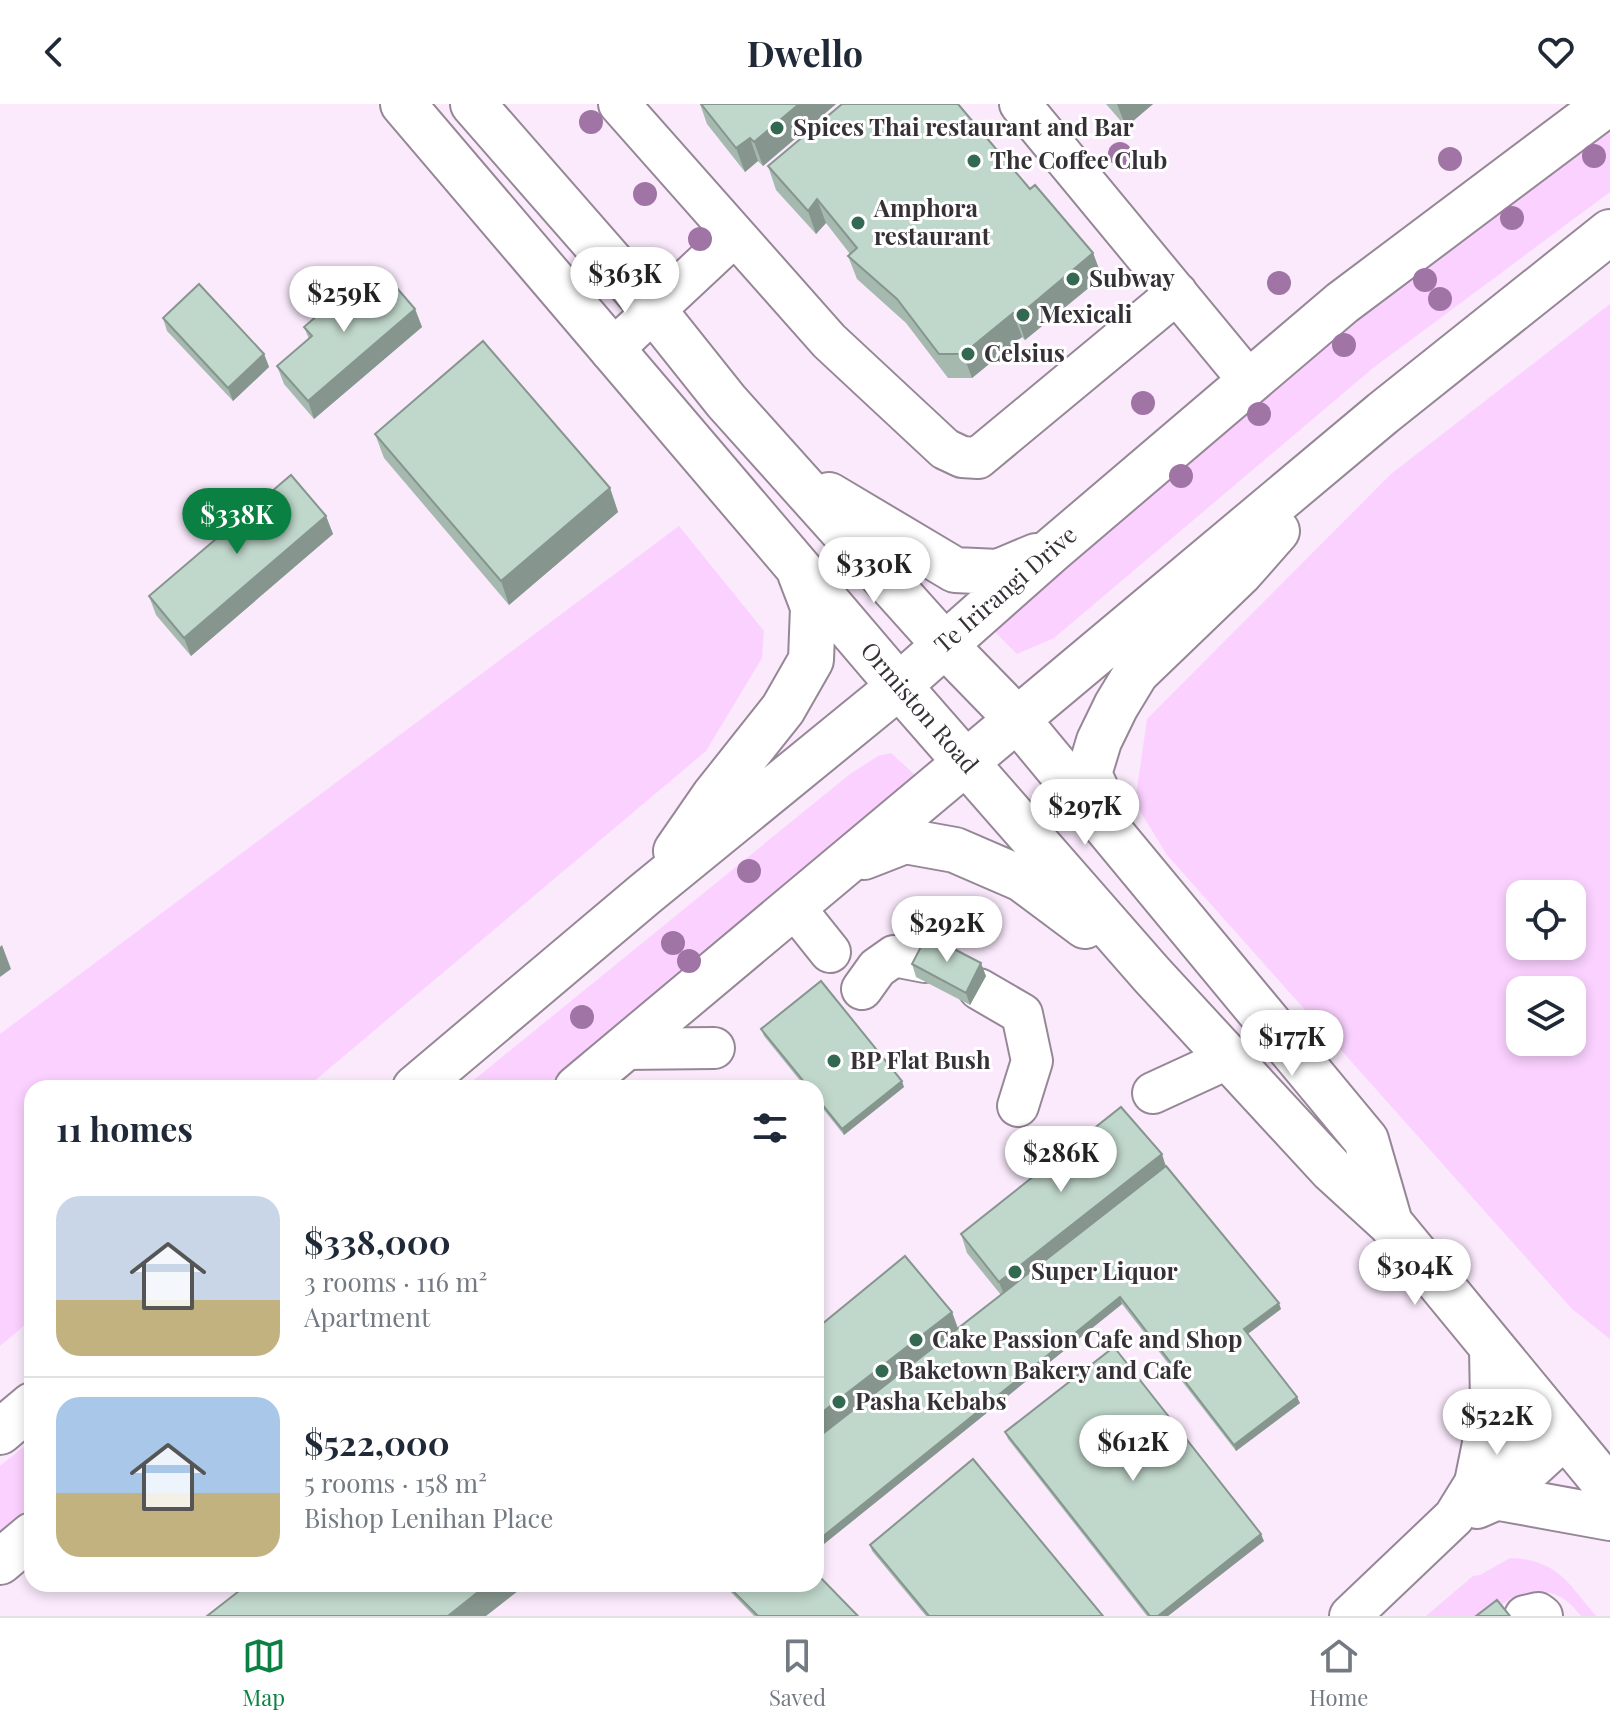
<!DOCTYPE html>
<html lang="en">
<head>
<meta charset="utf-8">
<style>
	body { margin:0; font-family:"Playfair Display",serif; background:#f2f2f3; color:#1f2937; height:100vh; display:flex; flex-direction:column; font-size:30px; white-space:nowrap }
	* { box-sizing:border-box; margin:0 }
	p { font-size:26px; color:#747a83 }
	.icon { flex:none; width:44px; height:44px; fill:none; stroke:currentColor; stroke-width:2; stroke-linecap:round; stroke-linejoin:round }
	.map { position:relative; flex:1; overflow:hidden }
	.sheet { position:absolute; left:24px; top:976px; width:800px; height:512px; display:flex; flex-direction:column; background:#fff; border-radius:24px; box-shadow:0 4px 12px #0003 }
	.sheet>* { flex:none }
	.buttons { position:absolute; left:1506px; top:776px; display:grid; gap:16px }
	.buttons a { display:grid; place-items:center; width:80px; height:80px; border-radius:16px; background:#fff; box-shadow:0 4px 12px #0003; font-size:40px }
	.price { position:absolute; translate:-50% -68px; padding:0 18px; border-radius:28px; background:#fff; color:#222; font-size:26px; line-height:52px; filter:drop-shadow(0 2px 4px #0008) }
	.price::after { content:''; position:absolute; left:50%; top:48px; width:24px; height:18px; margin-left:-12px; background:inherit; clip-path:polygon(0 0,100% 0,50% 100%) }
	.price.selected { background:#0b8043; color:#fff }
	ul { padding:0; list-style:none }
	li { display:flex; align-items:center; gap:24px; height:200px; padding:0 32px }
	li+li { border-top:2px solid #e0e1e3 }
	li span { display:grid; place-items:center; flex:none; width:224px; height:160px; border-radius:24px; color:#555 }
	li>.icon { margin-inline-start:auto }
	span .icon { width:96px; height:96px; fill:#fffc; stroke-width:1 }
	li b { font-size:34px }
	h2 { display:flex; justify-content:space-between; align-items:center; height:96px; padding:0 32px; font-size:34px }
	header { display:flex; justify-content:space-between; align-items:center; height:104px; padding:0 32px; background:#fff; font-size:36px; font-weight:700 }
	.menu { display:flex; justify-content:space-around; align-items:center; height:112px; border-top:2px solid #e0e1e3; background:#fff; font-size:22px; color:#747a83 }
	.menu a { display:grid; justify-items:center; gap:4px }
	.menu .selected { color:#0b8043 }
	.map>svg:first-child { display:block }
</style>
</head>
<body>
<header><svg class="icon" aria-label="back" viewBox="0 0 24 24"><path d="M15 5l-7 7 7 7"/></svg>Dwello<svg class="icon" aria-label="heart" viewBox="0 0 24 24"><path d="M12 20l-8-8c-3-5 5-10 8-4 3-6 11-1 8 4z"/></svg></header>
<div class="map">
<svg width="1610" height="1512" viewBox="0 0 1610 1512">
	<rect width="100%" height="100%" fill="#faeafc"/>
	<path fill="#fbd1ff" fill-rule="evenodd" d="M1610 26V88L1373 264 1054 534 1017 550 994 527 1029 482 1162 369 1416 167Z
		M1610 200V1235L1572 1205 1167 751 1135 699 1147 615 1391 370ZM1520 790H1572V842H1520ZM1520 886H1572V938H1520Z
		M679 422 764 527 762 554 706 647 306 984H32V1215L0 1242V930Z
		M891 649 914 670 897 697 544 984H464L850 670 878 652Z
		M32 1336V1401L0 1427V1362Z
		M1510 1454C1558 1456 1567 1478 1596 1512H1581C1568 1496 1559 1488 1537 1488L1519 1504 1511 1494 1487 1512H1426L1473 1472 1480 1471Z"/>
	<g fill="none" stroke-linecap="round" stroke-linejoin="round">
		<g stroke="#968797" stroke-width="44">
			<path id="minor" d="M619 0 829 237 945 345 962 353 978 354 1177 189
				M1020 0 1249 277
				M611 247 735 131
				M794 803 830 848
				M862 885 877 864 894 852 925 858
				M979 885 1022 910 1032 957 1018 1002
				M623 945 714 944
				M1153 989 1227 955
				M1477 1404 1500 1394 1566 1333
				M1350 1512 1454 1413 1478 1374 1545 1308
				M1525 1512 1538 1509 1542 1512"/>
		</g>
		<g stroke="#968797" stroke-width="48">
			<path id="major" d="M403 0 899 582 1152 871 1332 1066 1390 1119 1610 1386
				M473 0 655 208 726 297 944 540 1017 615 1366 1036 1390 1119
				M829 391 955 466 998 468 1036 452
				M1109 713 1089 670 1099 637 1116 602 1136 569 1240 469 1277 427
				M676 747 714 692 783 605 811 556 813 503 800 469
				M864 753 905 737 955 746 1022 775 1085 822
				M415 984 645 790 885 594 1052 446 1342 199 1607 0
				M577 984 1383 309 1610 128
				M0 1328 32 1301
				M1478 1374 1493 1300 1492 1243
				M1500 1394 1610 1414
				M0 1458 32 1431"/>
		</g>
		<use href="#minor" stroke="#fff" stroke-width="40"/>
		<use href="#major" stroke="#fff" stroke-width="44"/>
	</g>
	<g fill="#a074a5">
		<circle cx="591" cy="18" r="12"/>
		<circle cx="1120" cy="50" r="12"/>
		<circle cx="1594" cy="52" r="12"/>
		<circle cx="1450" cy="55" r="12"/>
		<circle cx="645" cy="90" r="12"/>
		<circle cx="1512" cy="114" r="12"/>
		<circle cx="700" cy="135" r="12"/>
		<circle cx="1425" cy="176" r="12"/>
		<circle cx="1279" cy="179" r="12"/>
		<circle cx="1440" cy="195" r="12"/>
		<circle cx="1344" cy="241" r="12"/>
		<circle cx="1143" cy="299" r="12"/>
		<circle cx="1259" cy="310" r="12"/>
		<circle cx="1181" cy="372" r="12"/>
		<circle cx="749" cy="767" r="12"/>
		<circle cx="673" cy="839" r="12"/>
		<circle cx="689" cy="857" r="12"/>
		<circle cx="582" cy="913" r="12"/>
	</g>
	<path fill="#a5b9af" d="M700 0H836L763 62 758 57 745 68 707 20Z
		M1106 0H1153L1126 23Z
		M768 62 1030 85 1093 149 1102 173 1025 236 1022 233 972 274H948L906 219 857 175 848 152 850 150 826 119 816 130 776 86Z
		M348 187 386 192 415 205 422 223 314 315 284 280 277 262 309 235 304 223 324 206 321 197Z
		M163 214 264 250 269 263 233 297 167 227Z
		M375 330 610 384 618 408 509 501 384 354Z
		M326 412 333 430 191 552 156 511 149 492Z
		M912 860 986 872 970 901 916 873Z
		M761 925 904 983 844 1031 816 996V984H806L764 932Z
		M1166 1062 1281 1205 1248 1230 1300 1299 1236 1347 1122 1200 819 1444 816 1441V1225L952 1208 958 1224 1001 1191 967 1149 961 1130Z
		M1005 1328 1264 1437 1168 1512H1147L1008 1335Z
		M870 1441 1103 1512H926L872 1447Z
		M723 1480H816L858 1512H754Z"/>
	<path fill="#86968e" d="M799 0H836L763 62 754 38Z
		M1117 0H1153L1126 23Z
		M750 34 758 57 745 68 736 44Z
		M817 95 826 119 816 130 808 107Z
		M1093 149 1102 173 1025 236 1017 213Z
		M415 205 422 223 314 315 308 297Z
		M1013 209 1022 233 972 274 963 250Z
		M264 250 269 263 233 297 228 284Z
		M610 384 618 408 509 501 501 477Z
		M326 412 333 430 191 552 184 534Z
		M2 841 11 865 0 873V843Z
		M981 859 986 872 970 901 966 889Z
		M902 977 904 983 844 1031 842 1025Z
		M1162 1050 1168 1069 1006 1196 999 1178Z
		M1120 1193 1122 1200 819 1444 816 1438Z
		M1279 1199 1281 1205 1246 1231 1244 1225Z
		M952 1208 960 1231 816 1343V1313Z
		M1297 1293 1300 1299 1236 1347 1234 1341Z
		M1261 1430 1264 1437 1168 1512H1158Z
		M488 1480H527L486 1512H448Z"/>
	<path fill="#c0d7cb" stroke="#86968e" stroke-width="2" d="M701 0H799L754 38 750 34 736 44Z
		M842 0H958L1030 85 1035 81 1093 149 1017 213 1013 209 963 250H939L897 195 848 152 857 144 817 95 808 107 768 62Z
		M367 170 386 192 396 183 415 205 308 297 277 262 312 232 304 223 326 204 321 197 342 179 348 187Z
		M199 180 264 250 228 284 163 214Z
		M483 237 610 384 501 477 375 330Z
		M291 371 326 412 184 534 149 492Z
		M927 831 981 859 966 889 912 860Z
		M821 877 902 977 842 1025 816 993V984H809L761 925Z
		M1121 1003 1162 1050 999 1178 961 1130Z
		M1166 1062 1279 1199 1244 1225 1297 1293 1234 1341 1120 1193 816 1438V1335Z
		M905 1152 952 1208 816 1313V1225Z
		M1114 1243 1261 1430 1158 1512H1150L1005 1328Z
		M973 1355 1103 1512H929L870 1441Z
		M816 1469 858 1512H758L726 1480H816Z
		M248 1480H488L448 1512H207Z
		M1497 1496 1510 1512H1476Z"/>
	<g fill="#336950" stroke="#fff" stroke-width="3">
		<circle cx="777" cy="24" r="8"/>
		<circle cx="974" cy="57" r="8"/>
		<circle cx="858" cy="119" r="8"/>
		<circle cx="1073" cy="175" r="8"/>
		<circle cx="1023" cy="211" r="8"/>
		<circle cx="968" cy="250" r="8"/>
		<circle cx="834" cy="957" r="8"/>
		<circle cx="1015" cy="1168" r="8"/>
		<circle cx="916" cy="1236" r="8"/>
		<circle cx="882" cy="1267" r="8"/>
		<circle cx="839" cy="1298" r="8"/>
	</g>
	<g text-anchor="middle" stroke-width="6" stroke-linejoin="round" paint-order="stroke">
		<g font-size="24" font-weight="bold" fill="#363037" stroke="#fff" text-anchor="start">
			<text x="793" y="32">Spices Thai restaurant and Bar</text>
			<text x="990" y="65">The Coffee Club</text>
			<text x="874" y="113">Amphora<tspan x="874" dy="28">restaurant</tspan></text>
			<text x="1089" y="183">Subway</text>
			<text x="1039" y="219">Mexicali</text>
			<text x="984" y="258">Celsius</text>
			<text x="850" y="965">BP Flat Bush</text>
			<text x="1031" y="1176">Super Liquor</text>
			<text x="932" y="1244">Cake Passion Cafe and Shop</text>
			<text x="898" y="1275">Baketown Bakery and Cafe</text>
			<text x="855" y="1306">Pasha Kebabs</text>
		</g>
		<g font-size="24" fill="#363037" stroke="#fff">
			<text transform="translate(1006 486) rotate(-41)" y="8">Te Irirangi Drive</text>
			<text transform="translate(919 604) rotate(49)" y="8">Ormiston Road</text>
		</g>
	</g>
</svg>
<div class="buttons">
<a><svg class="icon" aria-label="locate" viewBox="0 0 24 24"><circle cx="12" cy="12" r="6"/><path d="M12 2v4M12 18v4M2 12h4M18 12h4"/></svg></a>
<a><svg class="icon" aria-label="layers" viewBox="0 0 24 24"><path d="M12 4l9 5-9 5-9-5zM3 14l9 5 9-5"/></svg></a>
</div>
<b class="price" style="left:625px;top:211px">$363K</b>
<b class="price" style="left:344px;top:230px">$259K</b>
<b class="price selected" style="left:237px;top:452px">$338K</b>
<b class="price" style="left:874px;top:501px">$330K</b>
<b class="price" style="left:1085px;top:743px">$297K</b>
<b class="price" style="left:947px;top:860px">$292K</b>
<b class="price" style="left:1292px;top:974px">$177K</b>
<b class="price" style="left:1061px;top:1090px">$286K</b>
<b class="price" style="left:1415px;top:1203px">$304K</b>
<b class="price" style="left:1497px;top:1353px">$522K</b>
<b class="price" style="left:1133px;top:1379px">$612K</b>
<section class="sheet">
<h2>11 homes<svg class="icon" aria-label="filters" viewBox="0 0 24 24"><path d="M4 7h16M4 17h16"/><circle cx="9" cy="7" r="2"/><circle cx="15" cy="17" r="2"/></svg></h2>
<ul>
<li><span style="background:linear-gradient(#c9d6e8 65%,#c2b280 0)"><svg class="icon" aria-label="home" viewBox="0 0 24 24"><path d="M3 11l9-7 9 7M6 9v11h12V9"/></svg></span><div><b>$338,000</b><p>3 rooms · 116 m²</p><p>Apartment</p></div></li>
<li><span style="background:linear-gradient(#a9c7e8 60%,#c2b280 0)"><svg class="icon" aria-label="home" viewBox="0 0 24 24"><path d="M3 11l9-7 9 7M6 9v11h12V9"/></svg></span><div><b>$522,000</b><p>5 rooms · 158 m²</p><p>Bishop Lenihan Place</p></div></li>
</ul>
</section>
</div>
<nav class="menu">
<a class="selected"><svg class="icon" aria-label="map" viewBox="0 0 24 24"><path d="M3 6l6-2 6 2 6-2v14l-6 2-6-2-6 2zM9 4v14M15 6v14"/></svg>Map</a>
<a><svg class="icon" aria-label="saved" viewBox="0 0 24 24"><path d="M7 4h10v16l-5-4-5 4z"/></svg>Saved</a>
<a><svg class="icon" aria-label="home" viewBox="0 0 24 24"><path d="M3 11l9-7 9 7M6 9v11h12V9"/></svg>Home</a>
</nav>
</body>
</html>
